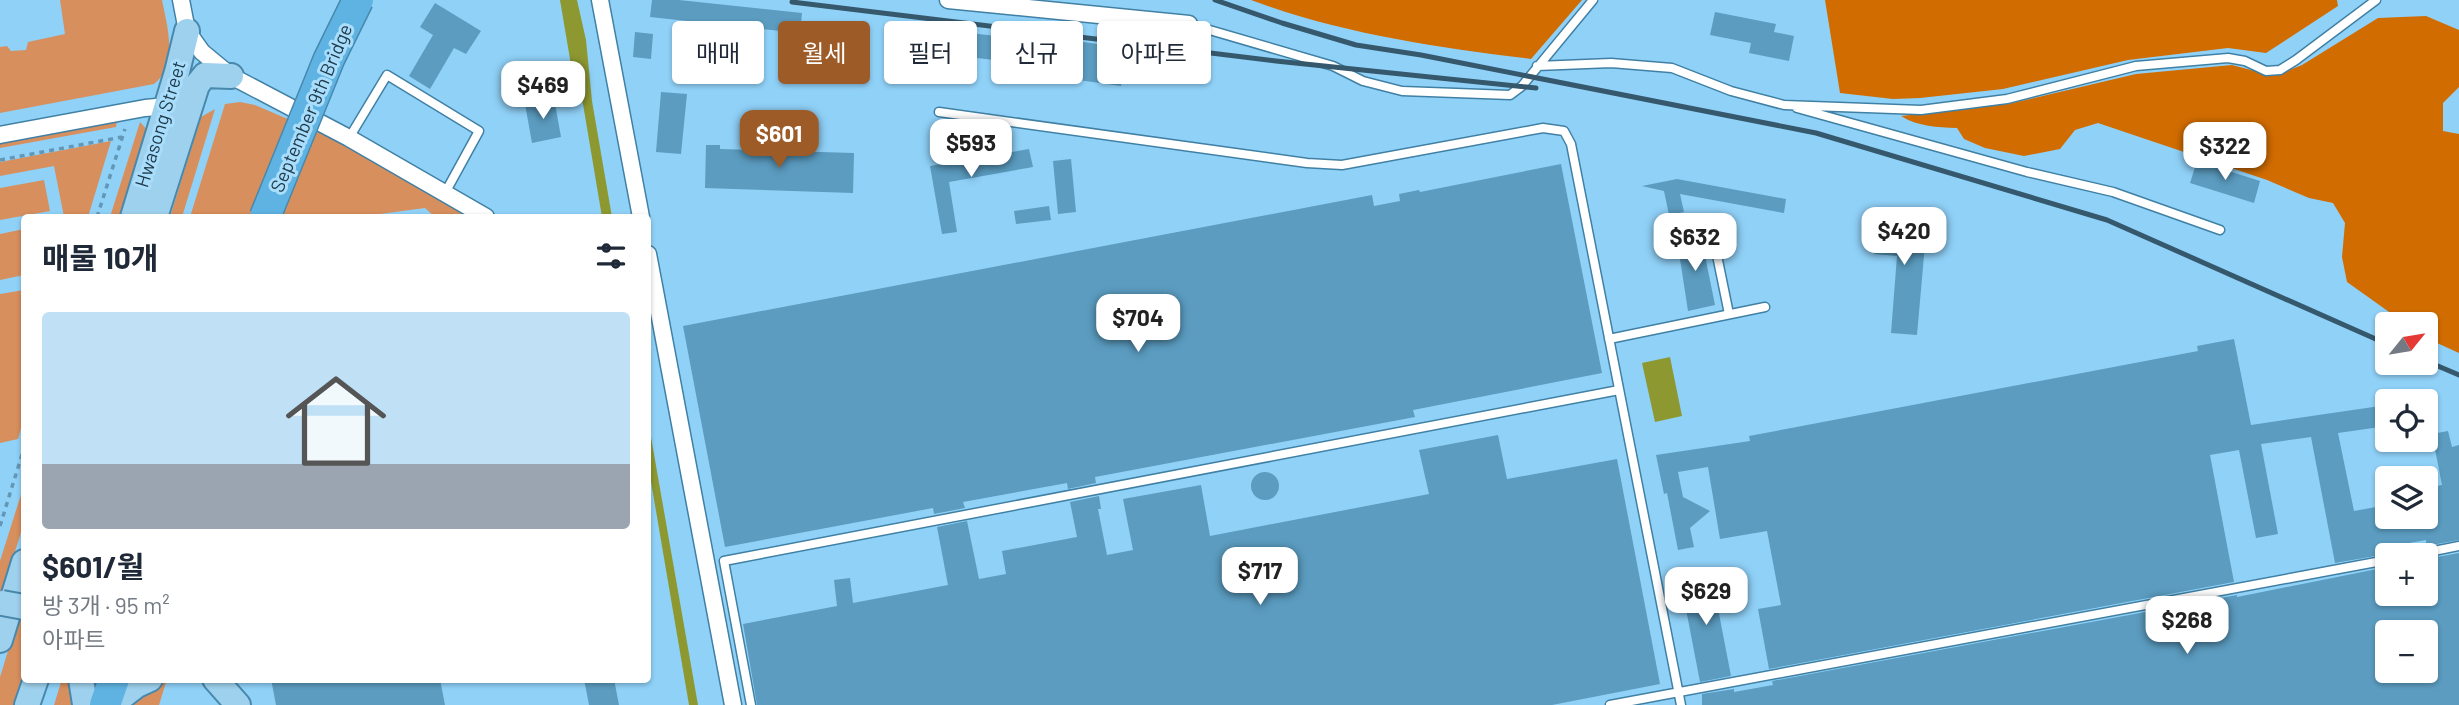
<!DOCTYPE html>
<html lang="ko">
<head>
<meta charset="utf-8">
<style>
	body { margin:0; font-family:Barlow,"Noto Sans KR",sans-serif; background:#f2f2f3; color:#1f2937; height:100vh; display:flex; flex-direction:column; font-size:26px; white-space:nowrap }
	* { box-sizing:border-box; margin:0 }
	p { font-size:23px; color:#747a83 }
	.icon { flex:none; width:38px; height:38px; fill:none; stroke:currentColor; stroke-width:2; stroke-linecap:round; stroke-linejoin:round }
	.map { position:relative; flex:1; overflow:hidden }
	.drawer { position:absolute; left:21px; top:214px; width:630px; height:469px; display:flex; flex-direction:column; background:#fff; border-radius:7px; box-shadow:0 2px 5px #0004 }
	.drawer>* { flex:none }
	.hud { position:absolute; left:672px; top:21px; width:665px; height:63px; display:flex; gap:14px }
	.needle { width:46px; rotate:60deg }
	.buttons { position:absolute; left:2375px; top:312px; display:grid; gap:14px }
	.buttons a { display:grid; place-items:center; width:63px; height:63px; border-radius:7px; background:#fff; box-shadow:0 2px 5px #0004; font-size:35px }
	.price { position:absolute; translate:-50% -60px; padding:0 16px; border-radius:14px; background:#fff; color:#222; font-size:23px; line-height:46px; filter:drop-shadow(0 2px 4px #0008) }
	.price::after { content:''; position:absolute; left:50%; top:42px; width:21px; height:16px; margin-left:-10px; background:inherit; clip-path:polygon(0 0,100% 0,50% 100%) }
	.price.on { background:#9d5b28; color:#fff }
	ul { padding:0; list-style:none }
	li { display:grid; align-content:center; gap:14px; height:371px; padding:0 21px }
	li+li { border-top:2px solid #e0e1e3 }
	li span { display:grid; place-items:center; height:217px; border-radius:7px; color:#555 }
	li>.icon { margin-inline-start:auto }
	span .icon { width:126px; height:126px; fill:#fffc; stroke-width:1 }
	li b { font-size:30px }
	h2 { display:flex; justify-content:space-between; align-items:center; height:84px; padding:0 21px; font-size:30px }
	.tag { padding:0 24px; border-radius:7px; background:#fff; box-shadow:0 2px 5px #0004; font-size:24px; line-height:63px }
	.tag.on { background:#9d5b28; color:#fff }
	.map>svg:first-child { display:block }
</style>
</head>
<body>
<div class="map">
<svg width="2459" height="705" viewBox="0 0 2459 705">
	<rect width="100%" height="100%" fill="#90d1f8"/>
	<path fill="#d78f5d" d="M60 0H162C167 25 179 65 154 84L0 113V47L7 46 11 51 26 50 28 42 65 34Z
		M240 102 255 105 344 143 462 211C458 221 444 217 435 217L425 208 357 217H190L225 104Z
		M215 109 182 217H170L201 117Z
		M117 121 116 127 0 148V143Z
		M140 122 148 131 122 217H110Z
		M111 141 88 217H64L54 166 0 176V162Z
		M44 180 50 211 0 220V188Z
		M24 229V275L0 280V234Z
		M24 290V418L18 439 0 443V294Z
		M24 485V523L0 599V561Z
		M24 599V679L16 705H0V677Z
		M62 679H167L159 705H54Z"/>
	<path fill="#d16c00" d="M1251 0H1582L1531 59C1435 47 1342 34 1251 0Z
		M1825 0H2337L2338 6 2266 53 2228 48 2128 60 2003 89 1920 98 1893 99 1840 93Z
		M2426 16 2459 30V87L2443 103V131L2459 134V353L2426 338V324H2406L2347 282 2342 257 2345 223 2333 203 2309 198 2267 180 2098 123 2075 130 2060 149 2024 156 1985 148 1964 139 1957 128C1937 127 1919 127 1901 116L2008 104 2136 74 2232 65 2274 76 2302 65 2378 18Z"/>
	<path fill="#8d9831" d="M560 0H577L586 40 592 101 612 217H602L583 104 571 65Z
		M1670 357 1682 416 1655 422 1642 363Z
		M648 420 698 705H689L648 464Z"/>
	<path fill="#5b9cc0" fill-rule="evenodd" d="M652 0H679L802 13 800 33 650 17Z
		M435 3 481 31 466 54 454 48 430 89 409 76 433 35 420 27Z
		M1715 12 1776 24 1774 32 1794 36 1789 61 1749 53 1751 43 1710 35Z
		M928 21 942 23V30L1015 38 1012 62 924 52Z
		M635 32 653 34 651 59 633 57Z
		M1062 39 1126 48 1121 86 1057 77Z
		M661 92 687 94 681 154 656 152Z
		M554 98 561 137 532 143 525 104Z
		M706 145H720V149L854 153 853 193 705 188Z
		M1029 149 1033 167 949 182 957 232 942 234 930 166Z
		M1071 159 1076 212 1058 214 1053 161Z
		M2197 161 2260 181 2254 203 2190 183Z
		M1561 164 1602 373 1413 410 1415 417 1095 477 1096 483 1068 489 1067 483 963 502 965 508 934 514 933 508 725 547 683 326 1372 195 1374 206 1400 201 1399 194 1419 190 1420 192Z
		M1677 179 1786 199 1784 213 1680 194 1684 212 1669 215 1664 191 1642 186Z
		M1049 206 1051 220 1016 224 1014 211Z
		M1879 214 1924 220 1922 233H1926L1917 335 1891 333 1897 256 1874 254Z
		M1701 236 1715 305 1688 311 1680 259H1678L1674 241Z
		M2234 339 2251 425 2387 405V426L2338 433 2354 511 2387 505V516H2426V488L2442 485 2432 434 2448 431 2452 447 2459 445V540L2426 546V540L2387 547V554L2335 563 2311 437 2261 444 2278 534 2256 538 2239 450 2210 455 2234 582 1769 669 1758 609 1781 605 1767 531 1720 539 1708 467 1678 472 1683 497 1710 511 1690 528 1694 547 1678 550 1667 493 1664 494 1656 455 1750 441 1749 436 2198 351 2197 346Z
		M1498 435 1507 479 1617 459 1660 684 1552 705H757L743 624 837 606 834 580 850 578 853 603 948 585 937 527 967 521 979 579 1006 574 1002 551 1077 537 1070 502 1099 496 1101 509H1098L1107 555 1133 550 1123 499 1201 485 1210 536 1429 494 1419 450Z
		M1251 486a14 14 0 1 1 28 0a14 14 0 1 1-28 0Z
		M2459 553V705H1702V694L1734 689V692L1773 685 1772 681 2237 595V597L2387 567V593H2426V559ZM2387 632H2426V670H2387Z
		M1711 572 1731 676 1700 682 1680 578Z
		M271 679H440L445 705H276Z
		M584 679H614L619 705H589Z"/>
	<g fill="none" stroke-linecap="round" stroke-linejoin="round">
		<g stroke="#4080a4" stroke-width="11">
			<path id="lane" d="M1189 24 1333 66 1363 81 1402 91 1510 95 1522 86 1593 0
				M1537 66 1611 63 1672 68 1731 91 1784 105 1921 110 2007 99 2136 66 2228 58 2245 61 2266 71 2280 70 2296 60 2376 0
				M1797 108 2027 172 2113 192 2220 230
				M939 112 1307 163 1342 165 1543 128 1564 131 1571 144 1681 705
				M349 138 387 75 479 131 445 193
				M1712 231 1729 314
				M1609 339 1765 307
				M2414 555 2459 546
				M751 705 724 561 1619 390
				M1610 705 2387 560"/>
		</g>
		<g stroke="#4080a4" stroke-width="19">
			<path id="street" d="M181 0 187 31 202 52 231 76 349 138 486 217
				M600 0 641 217
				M948 0 1189 24
				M0 135 145 108 168 106
				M648 254 733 705"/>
		</g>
		<g stroke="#4888ac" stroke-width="28">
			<path id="primary" d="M133 217 177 72 187 31
				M155 217 197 85 205 75 231 76
				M0 640 24 562
				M81 679 85 704
				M215 679 238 705
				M27 705 36 679
				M111 705 137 685 150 679"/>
		</g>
		<g stroke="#4888ac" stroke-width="33">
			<path id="highway" d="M105 705 114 679"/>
		</g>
		<path stroke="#6497b5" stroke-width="3.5" stroke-dasharray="5 5" stroke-linecap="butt" d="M0 160 122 137
			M97 217 125 129
			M0 526 24 448"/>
		<use href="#lane" stroke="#fff" stroke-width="8"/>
		<use href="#street" stroke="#fff" stroke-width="16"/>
		<use href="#primary" stroke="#9ed1ee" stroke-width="24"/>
		<use href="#highway" stroke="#5eb3e2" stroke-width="30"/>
		<path stroke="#35586d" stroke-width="5" d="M1215 0 1282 23 1356 45 1421 55 1816 133 2107 220 2387 344
			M792 2 1276 61 1536 88
			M2426 361 2459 375"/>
		<g stroke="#4888ac" stroke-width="28" stroke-linecap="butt">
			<path id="primary-bridge" d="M2 603 24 607"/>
		</g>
		<g stroke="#4888ac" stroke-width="33" stroke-linecap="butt">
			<path id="highway-bridge" d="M265 217 329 59 358 0"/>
		</g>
		<use href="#primary-bridge" stroke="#9ed1ee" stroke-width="24"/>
		<use href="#highway-bridge" stroke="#5eb3e2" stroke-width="30"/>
	</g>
	<g text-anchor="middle" stroke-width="6" stroke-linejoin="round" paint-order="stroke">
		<g font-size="19" fill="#1e3949" stroke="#a9ddfc">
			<text transform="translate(311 108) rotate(-67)" y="7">September 9th Bridge</text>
			<text transform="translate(160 124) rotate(-73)" y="7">Hwasong Street</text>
		</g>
	</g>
</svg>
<div class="buttons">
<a><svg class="needle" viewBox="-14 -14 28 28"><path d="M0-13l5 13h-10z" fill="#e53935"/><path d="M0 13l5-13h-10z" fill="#747a83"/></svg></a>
<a><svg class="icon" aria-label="locate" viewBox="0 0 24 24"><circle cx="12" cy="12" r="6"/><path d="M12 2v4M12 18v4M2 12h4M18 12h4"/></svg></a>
<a><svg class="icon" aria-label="layers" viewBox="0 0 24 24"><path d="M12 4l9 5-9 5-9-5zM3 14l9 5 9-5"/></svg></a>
<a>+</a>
<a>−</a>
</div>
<b class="price" style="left:543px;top:121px">$469</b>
<b class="price on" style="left:779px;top:170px">$601</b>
<b class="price" style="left:971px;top:179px">$593</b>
<b class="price" style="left:2225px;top:182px">$322</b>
<b class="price" style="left:1904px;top:267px">$420</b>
<b class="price" style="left:1695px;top:273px">$632</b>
<b class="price" style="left:1138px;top:354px">$704</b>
<b class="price" style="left:1260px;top:607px">$717</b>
<b class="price" style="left:1706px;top:627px">$629</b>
<b class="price" style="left:2187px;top:656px">$268</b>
<div class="hud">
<a class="tag">매매</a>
<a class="tag on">월세</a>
<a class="tag">필터</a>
<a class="tag">신규</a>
<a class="tag">아파트</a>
</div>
<section class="drawer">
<h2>매물 10개<svg class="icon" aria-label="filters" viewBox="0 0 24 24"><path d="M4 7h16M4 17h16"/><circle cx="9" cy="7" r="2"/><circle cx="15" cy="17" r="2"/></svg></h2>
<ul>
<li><span style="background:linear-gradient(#bfe0f5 70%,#9aa5b1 0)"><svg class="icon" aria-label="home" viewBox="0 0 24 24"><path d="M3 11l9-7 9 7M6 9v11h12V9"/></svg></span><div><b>$601/월</b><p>방 3개 · 95 m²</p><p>아파트</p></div></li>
</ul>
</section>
</div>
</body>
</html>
